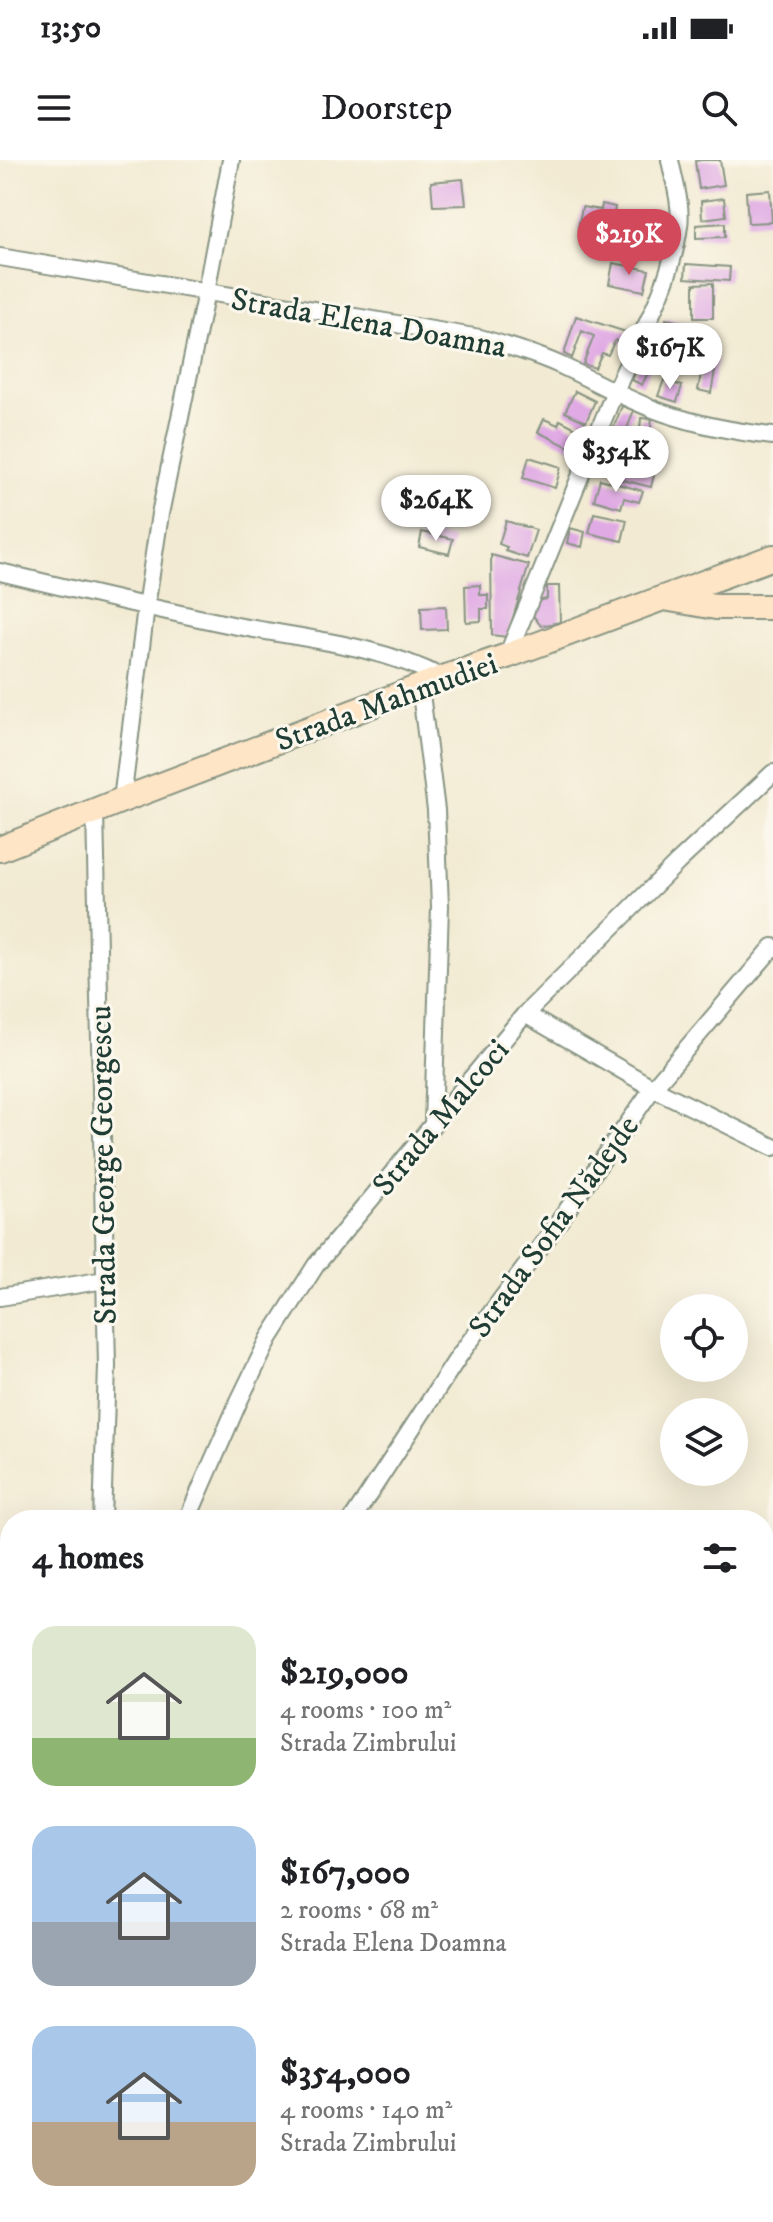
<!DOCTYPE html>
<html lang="en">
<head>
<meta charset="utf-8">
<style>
	body { margin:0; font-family:"IM FELL DW Pica",serif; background:#f2f2f2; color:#202124; height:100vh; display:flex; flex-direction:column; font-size:30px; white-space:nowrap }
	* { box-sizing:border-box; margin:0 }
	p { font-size:26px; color:#757577 }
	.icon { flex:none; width:44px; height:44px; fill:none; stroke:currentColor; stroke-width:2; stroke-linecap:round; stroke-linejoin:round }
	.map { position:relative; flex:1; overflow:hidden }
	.sheet { position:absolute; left:0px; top:1350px; width:774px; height:712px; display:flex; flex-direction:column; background:#fff; border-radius:32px 32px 0 0; box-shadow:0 8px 32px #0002 }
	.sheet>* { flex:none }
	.tools { position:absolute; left:660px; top:1134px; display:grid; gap:16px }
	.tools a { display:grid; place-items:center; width:88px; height:88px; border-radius:50%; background:#fff; box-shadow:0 8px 32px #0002; font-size:40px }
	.price { position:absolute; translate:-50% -68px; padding:0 18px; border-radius:28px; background:#fff; color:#222; font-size:26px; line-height:52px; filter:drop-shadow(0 2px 4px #0008) }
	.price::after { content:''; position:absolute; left:50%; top:48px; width:24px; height:18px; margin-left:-12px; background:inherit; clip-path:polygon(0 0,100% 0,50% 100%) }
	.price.on { background:#d1495b; color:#fff }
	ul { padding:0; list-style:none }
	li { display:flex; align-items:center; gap:24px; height:200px; padding:0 32px }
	li span { display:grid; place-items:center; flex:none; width:224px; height:160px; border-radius:24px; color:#555 }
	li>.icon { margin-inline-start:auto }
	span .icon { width:96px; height:96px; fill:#fffc; stroke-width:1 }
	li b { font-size:34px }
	h2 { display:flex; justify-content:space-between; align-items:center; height:96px; padding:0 32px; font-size:34px }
	.status { display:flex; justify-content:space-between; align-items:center; height:56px; padding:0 40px; background:#fff; direction:ltr }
	.status svg { height:22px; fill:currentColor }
	header { display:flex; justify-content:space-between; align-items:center; height:104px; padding:0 32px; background:#fff; font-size:36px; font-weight:600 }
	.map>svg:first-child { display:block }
</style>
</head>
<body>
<div class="status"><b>13:50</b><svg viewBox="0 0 49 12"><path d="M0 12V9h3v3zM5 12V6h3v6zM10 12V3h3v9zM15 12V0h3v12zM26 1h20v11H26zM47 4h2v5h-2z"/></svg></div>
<header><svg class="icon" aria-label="menu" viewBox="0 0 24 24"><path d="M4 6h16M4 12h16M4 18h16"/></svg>Doorstep<svg class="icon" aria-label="search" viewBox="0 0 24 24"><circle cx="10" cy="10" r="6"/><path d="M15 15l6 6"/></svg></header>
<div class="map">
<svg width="773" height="2062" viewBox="0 0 773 2062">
	<rect width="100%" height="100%" fill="#fbf7ec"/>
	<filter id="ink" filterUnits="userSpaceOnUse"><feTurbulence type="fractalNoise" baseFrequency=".0125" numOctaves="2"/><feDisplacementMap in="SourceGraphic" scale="16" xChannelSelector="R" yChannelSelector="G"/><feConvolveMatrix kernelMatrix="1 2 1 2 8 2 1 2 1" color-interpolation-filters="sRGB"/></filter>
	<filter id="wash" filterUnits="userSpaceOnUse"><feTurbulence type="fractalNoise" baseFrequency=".006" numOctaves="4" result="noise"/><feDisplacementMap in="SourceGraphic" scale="32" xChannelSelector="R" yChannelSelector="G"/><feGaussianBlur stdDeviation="1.8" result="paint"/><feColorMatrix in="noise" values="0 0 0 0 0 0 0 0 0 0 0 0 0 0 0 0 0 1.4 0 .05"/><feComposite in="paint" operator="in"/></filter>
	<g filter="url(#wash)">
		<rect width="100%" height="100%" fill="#f2ead2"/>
		<g id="blocks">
			<path fill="#e0aae4" d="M702 0H720L724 25 699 29 695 1Z
				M463 19 466 45 433 46 431 22Z
				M770 30 772 62 748 63 746 32Z
				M724 38 726 56 702 59 701 41Z
				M602 44 615 47 614 53 630 55 626 77 578 69 582 47 601 50Z
				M725 63V77L696 78V65Z
				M613 103 649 110 644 131 609 124Z
				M686 104 730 107 729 121 685 118Z
				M713 123V158H694V124Z
				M576 156 629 173 625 185 615 180 608 195 602 193 595 208 583 204 594 176 582 171 572 198 564 194Z
				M666 159 692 164 688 185 662 180Z
				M646 189 657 194 642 225 632 220Z
				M704 197 717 200 711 233 698 230Z
				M664 220 682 226 677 242 658 236Z
				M575 231 595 241 586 262 565 252Z
				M622 246 634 250 625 274 613 269Z
				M641 258 652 259 649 281 639 280Z
				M544 259 558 265 560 260 584 272 575 290 538 272Z
				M649 284 650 309H639L638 285Z
				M529 297 561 307 555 328 523 318Z
				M621 307 654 315 651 327 618 319Z
				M600 319 643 331 639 342 624 338 621 348 594 340Z
				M594 353 627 360 622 381 589 373Z
				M506 361 536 370 527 398 505 391 507 387 499 384Z
				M570 368 585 372 582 387 567 383Z
				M422 372 453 379 449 394 419 387Z
				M491 395 529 405 507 477 492 475Z
				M480 425V435H488V449H481V461L466 462 465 426Z
				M547 426H559L560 462 541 466 532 454 537 441 547 439Z
				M446 446 447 469 422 470 421 447Z"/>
		</g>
	</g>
	<g filter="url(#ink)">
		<use href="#blocks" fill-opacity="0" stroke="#889483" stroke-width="2"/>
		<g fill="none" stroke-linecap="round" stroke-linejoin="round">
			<g stroke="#889483" stroke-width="20">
				<path id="street" d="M0 97 480 178C508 186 536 194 562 206 597 222 628 241 664 253 699 265 737 272 773 276
					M0 412C79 431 158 450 237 466 306 479 379 485 443 518
					M507 496C543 410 577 323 613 236 637 180 671 128 679 66 682 45 674 21 670 0
					M420 526 436 650 440 746 433 964
					M122 640 146 447 160 354 206 132 231 0
					M95 651 107 1206 102 1360
					M525 854 653 928 773 987
					M0 1137 105 1120
					M187 1360 238 1243 269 1179 316 1105 525 854 678 702 773 613
					M352 1360 459 1196 553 1070 653 928 773 787
					M0 1466 10 1471
					M768 1557 773 1463
					M0 1566 10 1565
					M0 1705 10 1704
					M0 1812 10 1823
					M764 1832 773 1968
					M0 1937 10 1941
					M581 2052V2062
					M106 2062 110 2052
					M459 2062V2052"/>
			</g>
			<g stroke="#889483" stroke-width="28">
				<path id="secondary" d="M664 438 716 447H773
					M0 689 122 640 443 518 507 496 773 397"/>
			</g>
			<use href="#street" stroke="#fff" stroke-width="16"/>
			<use href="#secondary" stroke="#fee5c5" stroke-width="24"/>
		</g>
	</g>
	<g text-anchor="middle" stroke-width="6" stroke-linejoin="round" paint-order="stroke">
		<g font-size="32" fill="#1f3d34" stroke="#fbf7ec">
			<text transform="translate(369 162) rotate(10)" y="11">Strada Elena Doamna</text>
			<text transform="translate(386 541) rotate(-20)" y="11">Strada Mahmudiei</text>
			<text transform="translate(440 957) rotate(-50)" y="11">Strada Malcoci</text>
			<text transform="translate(102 1005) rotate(-91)" y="11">Strada George Georgescu</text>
			<text transform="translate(553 1066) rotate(-54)" y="11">Strada Sofia Nădejde</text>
		</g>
	</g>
</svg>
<div class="tools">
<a><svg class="icon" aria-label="locate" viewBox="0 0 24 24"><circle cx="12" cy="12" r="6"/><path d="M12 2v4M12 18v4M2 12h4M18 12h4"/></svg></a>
<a><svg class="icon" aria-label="layers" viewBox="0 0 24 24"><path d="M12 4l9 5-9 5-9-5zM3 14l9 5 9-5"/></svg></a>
</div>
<b class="price on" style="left:629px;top:117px">$219K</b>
<b class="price" style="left:670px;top:231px">$167K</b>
<b class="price" style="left:616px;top:334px">$354K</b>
<b class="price" style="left:436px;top:383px">$264K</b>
<section class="sheet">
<h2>4 homes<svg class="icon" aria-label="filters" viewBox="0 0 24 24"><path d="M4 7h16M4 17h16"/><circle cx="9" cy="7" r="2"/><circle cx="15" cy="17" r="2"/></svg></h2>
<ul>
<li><span style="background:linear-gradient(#dfe7d0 70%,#8fb573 0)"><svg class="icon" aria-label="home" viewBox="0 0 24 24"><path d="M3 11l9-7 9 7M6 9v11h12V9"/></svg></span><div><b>$219,000</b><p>4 rooms · 100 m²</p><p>Strada Zimbrului</p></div></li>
<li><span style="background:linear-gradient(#a9c7e8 60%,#9aa5b1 0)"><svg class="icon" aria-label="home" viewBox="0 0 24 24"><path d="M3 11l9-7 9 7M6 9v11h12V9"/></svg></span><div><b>$167,000</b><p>2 rooms · 68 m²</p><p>Strada Elena Doamna</p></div></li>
<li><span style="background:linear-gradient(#a9c7e8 60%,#b9a48a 0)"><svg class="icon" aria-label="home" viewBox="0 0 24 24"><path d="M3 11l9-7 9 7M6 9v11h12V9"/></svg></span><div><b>$354,000</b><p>4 rooms · 140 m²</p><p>Strada Zimbrului</p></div></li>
</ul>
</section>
</div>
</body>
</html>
